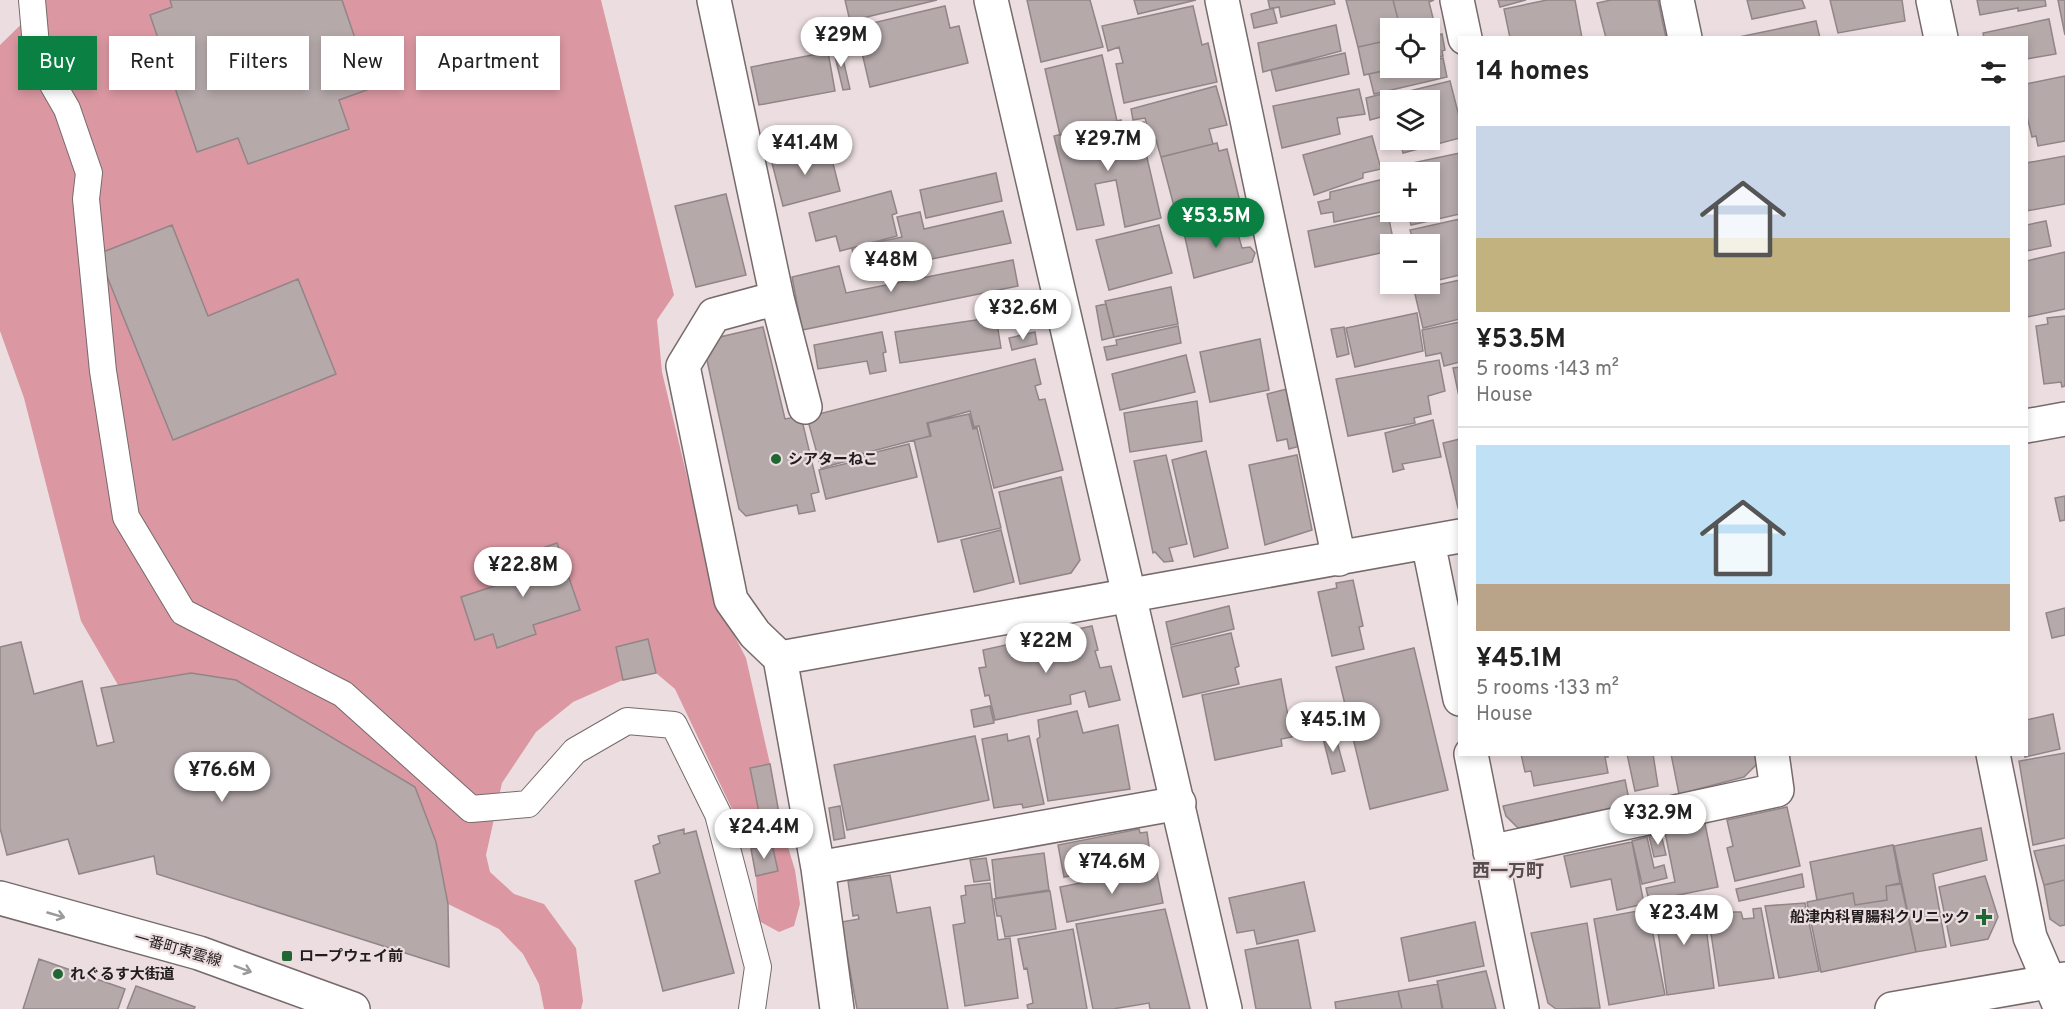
<!DOCTYPE html>
<html lang="en">
<head>
<meta charset="utf-8">
<style>
	body { margin:0; font-family:Overpass,"Noto Sans JP",sans-serif; background:#f2f2f2; color:#222; height:100vh; display:flex; flex-direction:column; font-size:22px; white-space:nowrap }
	* { box-sizing:border-box; margin:0 }
	p { font-size:20px; color:#767676 }
	.icon { flex:none; width:33px; height:33px; fill:none; stroke:currentColor; stroke-width:2; stroke-linecap:round; stroke-linejoin:round }
	.map { position:relative; flex:1; overflow:hidden }
	.drawer { position:absolute; left:1458px; top:36px; width:570px; height:720px; display:flex; flex-direction:column; background:#fff; border-radius:0px; box-shadow:0 3px 9px #0003 }
	.drawer>* { flex:none }
	.hud { position:absolute; left:18px; top:36px; width:570px; height:54px; display:flex; gap:12px }
	.tools { position:absolute; left:1380px; top:18px; display:grid; gap:12px }
	.tools a { display:grid; place-items:center; width:60px; height:60px; border-radius:0px; background:#fff; box-shadow:0 3px 9px #0003; font-size:30px }
	.price { position:absolute; translate:-50% -51px; padding:0 14px; border-radius:21px; background:#fff; color:#222; font-size:20px; line-height:39px; filter:drop-shadow(0 2px 3px #0008) }
	.price::after { content:''; position:absolute; left:50%; top:36px; width:18px; height:14px; margin-left:-9px; background:inherit; clip-path:polygon(0 0,100% 0,50% 100%) }
	.price.current { background:#0b8043; color:#fff }
	ul { padding:0; list-style:none }
	li { display:grid; align-content:center; gap:12px; height:318px; padding:0 18px }
	li+li { border-top:2px solid #e0e0e0 }
	li span { display:grid; place-items:center; height:186px; border-radius:0px; color:#555 }
	li>.icon { margin-inline-start:auto }
	span .icon { width:108px; height:108px; fill:#fffc; stroke-width:1 }
	li b { font-size:26px }
	h2 { display:flex; justify-content:space-between; align-items:center; height:72px; padding:0 18px; font-size:26px }
	.pill { padding:0 21px; border-radius:0px; background:#fff; box-shadow:0 3px 9px #0003; font-size:21px; line-height:54px }
	.pill.current { background:#0b8043; color:#fff }
	.map>svg:first-child { display:block }
</style>
</head>
<body>
<div class="map">
<svg width="2065" height="1009" viewBox="0 0 2065 1009">
	<rect width="100%" height="100%" fill="#ecdee0"/>
	<path fill="#db98a2" d="M46 0H601L674 295 657 320 662 372 717 602 746 658 770 764 750 768 762 827 781 824 795 870 800 904 794 926 779 932 759 921 756 876 751 849 675 689 656 673 623 680 573 702 536 732 502 783 486 855 490 872 514 894 544 904 576 948 583 1001 581 1009H544L539 984 523 954 499 929 448 904 436 842 415 787 236 680 190 673 118 685 81 621 24 398 0 331V45Z"/>
	<path fill="#b5a9aa" stroke="#928587" stroke-width="1.5" d="M170 0H342L372 88 339 100 349 129 248 164 238 138 197 152 150 15 172 7Z
		M845 0H937L850 21Z
		M1027 0H1090L1103 47 1041 62Z
		M1134 0H1196L1138 14Z
		M1268 0H1334L1335 4 1281 17 1279 7 1270 9Z
		M1346 0H1393L1399 23H1391L1390 40 1358 47Z
		M1393 0H1434L1429 2 1437 34 1430 36V28H1392L1391 23H1399Z
		M1498 0H1526L1500 7Z
		M1547 0H1575L1582 38H1510L1504 9Z
		M1611 0H1658L1666 38H1606L1597 3Z
		M1747 0H1802L1805 8 1752 19Z
		M1830 0H1902L1905 21 1838 33Z
		M1977 0H2045L2046 6 2018 11V8L1980 15Z
		M2058 0H2065V35Z
		M945 6 950 28 959 26 968 63 870 87 856 27Z
		M1193 6 1202 45 1208 43 1217 82 1124 103 1116 64 1123 63 1119 47 1108 51 1102 26Z
		M1273 8 1277 23 1254 28 1251 14Z
		M2049 19 2056 54 2026 59V38H1984L1983 33Z
		M1816 21 1820 38H1734Z
		M1336 25 1341 51 1263 72 1258 43Z
		M1442 34 1445 50 1442 51 1443 56 1430 59V37Z
		M1390 40V68H1396L1364 75 1358 47Z
		M840 46 850 89 843 90 833 48Z
		M828 52 835 91 759 105 751 67Z
		M1345 53 1349 74 1276 91 1271 70Z
		M1102 55 1117 121 1060 135 1045 69Z
		M1443 58 1447 77 1374 94 1369 74 1399 68H1430V61Z
		M2065 76V141L2038 146 2036 136 2032 137 2026 112V84Z
		M1450 81 1460 120V138L1403 153 1400 140H1430V100L1390 102 1389 96Z
		M1216 86 1227 125 1209 129 1213 144 1161 157 1156 140 1152 141 1145 118 1133 120 1131 109Z
		M1359 89 1365 114 1337 118 1340 134 1282 148 1273 106Z
		M1382 94 1388 115 1370 120 1366 98Z
		M1121 120 1122 128 1144 122 1147 135 1142 136 1161 218 1125 227 1116 180 1095 184 1104 225 1077 230 1054 136Z
		M1372 136 1381 169 1363 173V178L1314 195 1303 155Z
		M1217 143 1219 151 1227 149 1243 214 1180 229 1161 157Z
		M810 146 811 153 829 148 840 191 783 206 771 159 798 153 797 149Z
		M1460 153V214L1411 225 1408 212H1430V172H1399L1398 166Z
		M2065 156V204L2026 211V163Z
		M996 173 1002 201 926 218 920 190Z
		M1384 179 1390 210 1334 222 1333 212 1321 214 1318 202 1330 199V192Z
		M891 191 897 213 892 215 897 236 840 251 836 236 816 241 809 213Z
		M726 194 746 275 696 287 675 206Z
		M1003 211 1011 243 872 271 869 256 854 260 852 248 902 237 897 217 920 212 924 229Z
		M1388 214 1394 244H1390V251L1315 267 1308 231Z
		M1460 219V275L1430 282V244H1414L1410 230Z
		M1234 220 1242 248 1250 247 1255 253 1252 262 1194 278 1184 233Z
		M2046 221 2051 246 2026 251V225Z
		M172 225 208 316 298 279 336 374 173 440 98 254Z
		M1159 225 1172 273 1109 290 1096 240Z
		M2065 252V309L2027 317 2026 261Z
		M1013 260 1018 286 802 330 792 277 839 266 846 293Z
		M1460 280V319L1423 328 1414 290Z
		M1171 287 1178 324 1114 337 1105 301Z
		M1106 304 1114 337 1102 340 1096 306Z
		M1417 313 1423 351 1355 367 1346 328Z
		M2065 316V386L2062 387 2061 382 2044 384 2036 326 2048 324 2047 318Z
		M996 317 1001 348 900 363 895 332Z
		M1460 322V362L1444 366 1441 353 1426 356 1422 330Z
		M1178 326 1181 343 1107 360 1104 347 1117 345 1116 340Z
		M763 327 785 419 801 416 819 492 811 494 815 511 799 514 797 505 746 516 739 509 707 360 720 337Z
		M1344 327 1349 354 1337 357 1331 329Z
		M882 332 886 352 883 353 886 371 870 374 867 361 818 369 814 345Z
		M1035 332 1037 344 1012 350 1009 338Z
		M1260 339 1269 390 1210 402 1200 352Z
		M1186 355 1195 392 1120 410 1112 374Z
		M1035 359 1041 384 1035 386 1039 400 1045 399 1063 470 994 488 979 426 974 427 970 411 927 423 930 436 861 454 862 457 821 468 807 417Z
		M1439 360 1445 391 1428 396 1431 414 1414 418 1415 423 1348 436 1336 379Z
		M1460 367V401L1453 368Z
		M1287 389 1300 446 1289 449 1287 439 1277 441 1267 394Z
		M1197 401 1202 441 1130 452 1124 413Z
		M969 414 973 429 977 428 1001 528 938 542 914 440 931 436 928 423Z
		M1433 420 1441 457 1402 464 1404 469 1393 472 1385 433Z
		M1460 439V507L1458 508 1443 443Z
		M909 444 917 477 826 499 819 470 865 459 864 455Z
		M1206 451 1228 548 1194 557 1172 460Z
		M1166 455 1187 544 1169 548 1173 561 1164 562 1155 552 1153 553 1134 461Z
		M1297 455 1312 530 1265 545 1249 465Z
		M1061 477 1080 560 1071 573 1020 584 999 492Z
		M2065 496V520L2060 521 2055 498Z
		M1001 530 1014 582 974 592 961 540Z
		M557 543 580 610 533 625 536 634 497 648 493 634 475 640 461 597 510 581 502 562Z
		M1353 580 1363 626 1359 627 1364 649 1332 656 1318 592 1337 588 1336 583Z
		M1229 606 1234 629 1171 645 1166 622Z
		M2065 608V635L2052 638 2046 613Z
		M1092 626 1098 650 1095 651 1100 668 1111 666 1120 700 1089 707 1085 691 1070 695 1071 704 995 720 989 695 985 696 979 668 986 667 983 650Z
		M1231 633 1239 666 1235 668 1239 684 1183 697 1171 647Z
		M648 639 656 673 623 680 616 647Z
		M21 642 34 694 82 681 97 746 114 742 101 688 191 673 236 680 415 787 436 842 448 904 449 967 157 874 154 856 79 874 68 839 7 855 0 828V647Z
		M1414 648 1448 790 1370 809 1336 667Z
		M1281 679 1292 737 1281 739 1282 746 1215 760 1202 695Z
		M990 706 994 723 974 727 971 710Z
		M1077 711 1083 733 1118 725 1130 789 1048 801 1037 739 1040 737 1038 720Z
		M2053 714 2060 749 2025 757 2024 754H2026V720Z
		M1334 731 1345 771 1332 774 1322 734Z
		M1007 734 1008 741 1029 736 1044 804 1023 808 1022 804 994 808 982 739Z
		M975 736 989 800 847 830 834 765Z
		M2065 753V838L2033 845 2019 761Z
		M1521 754H1608V757H1605L1608 773 1534 786 1531 771 1525 772Z
		M1627 754H1653L1658 786 1635 791Z
		M1671 754H1756L1758 763 1744 777 1679 794Z
		M770 764 781 824 762 827 750 768Z
		M1625 780 1630 804 1518 828 1506 816 1503 806Z
		M840 806 845 838 834 840 829 808Z
		M1787 807 1800 866 1735 881 1727 848 1733 846 1727 820Z
		M1705 824 1718 887 1649 901 1646 888 1675 882 1665 832Z
		M1981 828 1987 860 1933 874 1946 947 1916 952 1894 846Z
		M684 829V834L696 831 734 973 663 991 635 881 660 873 653 846 660 843 658 836Z
		M1139 829 1140 833 1147 832 1150 853 1141 855 1142 862 1064 877 1058 845Z
		M1661 834 1666 855 1654 857 1649 836Z
		M1647 837 1654 868 1664 865 1667 878 1642 884 1632 841Z
		M1632 842 1644 904 1617 910 1611 879 1571 887 1564 856Z
		M772 844 778 871 756 876 751 849Z
		M1893 845 1900 883 1886 886 1887 900 1855 905 1853 893 1817 900 1810 862Z
		M2065 845V880L2044 885 2034 851Z
		M1044 853 1049 890 996 898 992 860Z
		M986 858 990 880 974 882 970 860Z
		M1156 868 1163 903 1067 922 1060 887Z
		M1802 874 1804 887 1739 901 1736 889Z
		M890 875 897 913 930 907 948 1009H857L841 922 859 919 858 915 853 916 848 881Z
		M1985 876 1998 917 1988 939 1951 946 1939 887Z
		M2065 880V925L2060 926 2050 919 2044 885Z
		M1304 882 1315 931 1257 944 1254 930 1237 933 1229 898Z
		M990 883 998 940 1010 938 1018 998 965 1006 953 925 965 923 961 896 966 895 965 886Z
		M1901 884 1916 952 1821 972 1807 902 1853 893 1855 905 1887 900 1886 886Z
		M1050 891 1056 929 1005 937 1001 916H997L994 899Z
		M1702 897 1714 988 1667 995 1654 904Z
		M1727 903 1729 912H1741L1743 919 1754 918 1753 909 1761 908 1774 978 1719 986 1707 907Z
		M1805 903 1819 971 1779 978 1765 906Z
		M1165 909 1190 1009H1150L1149 1003 1113 1009H1093L1076 924Z
		M1648 909 1665 995 1609 1005 1594 919Z
		M1475 922 1484 966 1409 981 1401 938Z
		M1587 923 1600 1008 1556 1009 1548 1003 1531 933Z
		M1073 929 1087 1009H1028L1027 1005 1033 1003 1027 968 1024 969 1018 939Z
		M1298 940 1311 1009H1256L1245 950Z
		M39 959 125 989 118 1009H23Z
		M1486 971 1496 1009H1443L1437 981Z
		M1438 984 1442 1009H1402L1398 991Z
		M136 986 195 1007 194 1009H127Z
		M1398 991 1402 1009H1336L1335 1002Z"/>
	<g fill="none" stroke-linecap="round" stroke-linejoin="round">
		<g stroke="#766a6b" stroke-width="28">
			<path id="lane" d="M32 0 37 57 67 109 89 173 86 199 103 371 126 517 183 612 343 694 471 809 528 804 575 751 627 721 674 725 718 814 758 967 752 1009"/>
		</g>
		<g stroke="#766a6b" stroke-width="36">
			<path id="street" d="M714 0 777 298 714 315 683 366 731 600 755 634 780 658
				M1222 0 1339 559
				M1457 0 1465 38
				M1677 0 1685 38
				M1933 0 1941 38
				M777 298 805 407
				M2026 426 2065 419
				M1428 542 1460 699
				M1471 754 1522 1009
				M1993 754 2030 937 2061 1009
				M1490 852 1777 790 1772 754
				M818 868 1179 803
				M0 898 199 953 353 1009
				M837 1009 818 868 780 658 1460 536"/>
		</g>
		<g stroke="#766a6b" stroke-width="36">
			<path id="secondary" d="M991 0 1225 1009
				M1892 1009 2065 979"/>
		</g>
		<use href="#lane" stroke="#fff" stroke-width="26"/>
		<use href="#street" stroke="#fff" stroke-width="33"/>
		<use href="#secondary" stroke="#fff" stroke-width="33"/>
	</g>
	<defs><path id="oneway-shaft" d="M-6 0H5M1.5-3L5.5 0L1.5 3" fill="none" stroke-width="1.6" stroke-linecap="round" stroke-linejoin="round" transform="scale(1.5)"/></defs>
	<g stroke="#9b9999">
		<use href="#oneway-shaft" transform="translate(56 915) rotate(16)"/>
		<use href="#oneway-shaft" transform="translate(243 969) rotate(20)"/>
	</g>
	<g fill="#206733" stroke="#ecdee0" stroke-width="2">
		<circle cx="776" cy="459" r="6"/>
		<path d="M1981 908h6v6h6v6h-6v6h-6v-6h-6v-6h6z"/>
		<rect x="281" y="950" width="12" height="12" rx="3"/>
		<circle cx="58" cy="974" r="6"/>
	</g>
	<g text-anchor="middle" stroke-width="4.5" stroke-linejoin="round" paint-order="stroke">
		<g font-size="15" font-weight="bold" fill="#211c1d" stroke="#ecdee0" text-anchor="start">
			<text x="788" y="464">シアターねこ</text>
			<text x="1970" y="922" text-anchor="end">船津内科胃腸科クリニック</text>
			<text x="299" y="961">ロープウェイ前</text>
			<text x="70" y="979">れぐるす大街道</text>
		</g>
		<g font-size="15" fill="#211c1d" stroke="#ecdee0">
			<text transform="translate(178 949) rotate(16)" y="5">一番町東雲線</text>
		</g>
		<g font-size="18" font-weight="bold" fill="#584d4e" stroke="#ecdee0">
			<text x="1508" y="877">西一万町</text>
		</g>
	</g>
</svg>
<div class="tools">
<a><svg class="icon" aria-label="locate" viewBox="0 0 24 24"><circle cx="12" cy="12" r="6"/><path d="M12 2v4M12 18v4M2 12h4M18 12h4"/></svg></a>
<a><svg class="icon" aria-label="layers" viewBox="0 0 24 24"><path d="M12 4l9 5-9 5-9-5zM3 14l9 5 9-5"/></svg></a>
<a>+</a>
<a>−</a>
</div>
<b class="price" style="left:841px;top:68px">¥29M</b>
<b class="price" style="left:1108px;top:172px">¥29.7M</b>
<b class="price" style="left:805px;top:176px">¥41.4M</b>
<b class="price current" style="left:1216px;top:249px">¥53.5M</b>
<b class="price" style="left:891px;top:293px">¥48M</b>
<b class="price" style="left:1023px;top:341px">¥32.6M</b>
<b class="price" style="left:523px;top:598px">¥22.8M</b>
<b class="price" style="left:1046px;top:674px">¥22M</b>
<b class="price" style="left:1333px;top:753px">¥45.1M</b>
<b class="price" style="left:222px;top:803px">¥76.6M</b>
<b class="price" style="left:1658px;top:846px">¥32.9M</b>
<b class="price" style="left:764px;top:860px">¥24.4M</b>
<b class="price" style="left:1112px;top:895px">¥74.6M</b>
<b class="price" style="left:1684px;top:946px">¥23.4M</b>
<div class="hud">
<a class="pill current">Buy</a>
<a class="pill">Rent</a>
<a class="pill">Filters</a>
<a class="pill">New</a>
<a class="pill">Apartment</a>
</div>
<section class="drawer">
<h2>14 homes<svg class="icon" aria-label="filters" viewBox="0 0 24 24"><path d="M4 7h16M4 17h16"/><circle cx="9" cy="7" r="2"/><circle cx="15" cy="17" r="2"/></svg></h2>
<ul>
<li><span style="background:linear-gradient(#c9d6e8 60%,#c2b280 0)"><svg class="icon" aria-label="home" viewBox="0 0 24 24"><path d="M3 11l9-7 9 7M6 9v11h12V9"/></svg></span><div><b>¥53.5M</b><p>5 rooms · 143 m²</p><p>House</p></div></li>
<li><span style="background:linear-gradient(#bfe0f5 75%,#b9a48a 0)"><svg class="icon" aria-label="home" viewBox="0 0 24 24"><path d="M3 11l9-7 9 7M6 9v11h12V9"/></svg></span><div><b>¥45.1M</b><p>5 rooms · 133 m²</p><p>House</p></div></li>
</ul>
</section>
</div>
</body>
</html>
